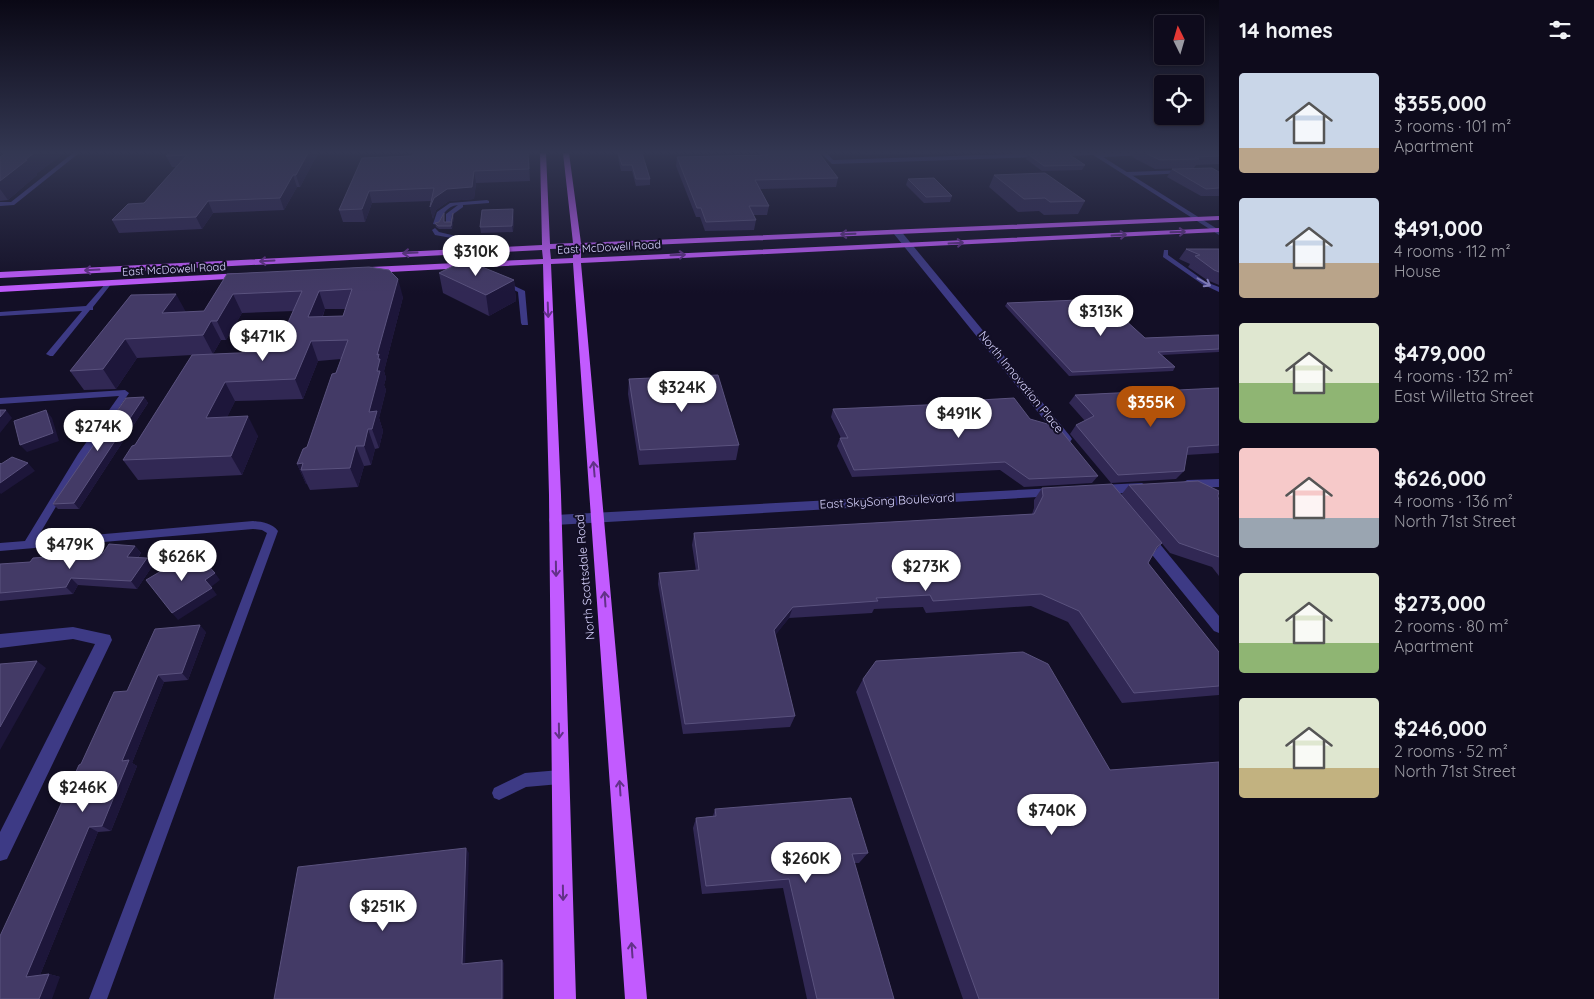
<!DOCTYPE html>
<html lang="en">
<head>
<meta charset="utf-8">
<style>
	body { margin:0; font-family:Quicksand,sans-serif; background:#1c1929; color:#f1f3f6; height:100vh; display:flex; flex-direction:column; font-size:19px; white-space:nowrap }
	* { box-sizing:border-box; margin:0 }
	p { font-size:16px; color:#9b9ba3 }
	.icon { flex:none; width:28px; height:28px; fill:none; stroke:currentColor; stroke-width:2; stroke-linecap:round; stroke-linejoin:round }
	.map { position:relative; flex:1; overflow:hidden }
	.sheet { display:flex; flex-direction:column; background:#0e0b1c; width:375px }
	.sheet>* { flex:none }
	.needle { width:32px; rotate:355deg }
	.tools { position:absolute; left:1154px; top:15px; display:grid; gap:10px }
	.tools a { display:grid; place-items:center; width:50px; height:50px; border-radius:5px; background:#0e0b1c; box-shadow:0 1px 4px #0004,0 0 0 1px #2e2b3b; font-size:25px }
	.price { position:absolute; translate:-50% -42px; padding:0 11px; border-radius:18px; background:#fff; color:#222; font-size:16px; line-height:32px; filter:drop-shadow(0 1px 2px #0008) }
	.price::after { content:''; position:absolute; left:50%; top:30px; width:15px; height:11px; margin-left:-8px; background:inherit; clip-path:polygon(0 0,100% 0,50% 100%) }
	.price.selected { background:#b45309; color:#fff }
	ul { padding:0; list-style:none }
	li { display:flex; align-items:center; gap:15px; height:125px; padding:0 20px }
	li span { display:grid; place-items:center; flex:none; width:140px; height:100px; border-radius:5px; color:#555 }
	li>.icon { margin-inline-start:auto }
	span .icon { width:60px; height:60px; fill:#fffc; stroke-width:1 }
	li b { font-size:21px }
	h2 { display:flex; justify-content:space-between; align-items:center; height:60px; padding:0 20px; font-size:21px }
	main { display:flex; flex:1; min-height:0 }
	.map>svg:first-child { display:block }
</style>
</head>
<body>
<main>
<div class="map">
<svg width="1219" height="999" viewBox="0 0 1219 999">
	<rect width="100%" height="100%" fill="#130f26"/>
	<path fill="#0c2248" d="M277 322 268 341 252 342 261 323Z"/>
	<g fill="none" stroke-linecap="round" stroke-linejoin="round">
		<path fill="#3d3a85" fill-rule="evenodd" d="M73 153H79L14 205 0 206V202H11Z
			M821 153H827L833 160 1041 153 1044 155 1041 157 832 164Z
			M1056 153H1097L1094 155 1058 156Z
			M1183 170 1186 172 1185 173 1127 176 1124 174 1127 172Z
			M487 200 489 201V203L463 205V207L452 215 450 224H446V214L458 205C446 206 442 216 438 225L433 224 437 212 450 203Z
			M435 228 439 232 460 237 457 239 435 235 432 230Z
			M1164 250H1168V255L1206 282 1219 287V292L1202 284 1163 257Z
			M107 282 112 283 93 307V310H90L53 356H50L46 354 82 311 0 316V312L86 306Z
			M504 283H508L525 291 528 325H522L521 323 518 292 504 285Z
			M125 390 129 393 85 458 36 540 253 521C262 522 272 523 278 531L107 999H89L267 533 262 530 253 529 0 551V543L25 541 78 454 119 396 0 404V398Z
			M560 770 565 772 567 777 565 782 560 784 526 787 499 800 494 798 492 793 494 788 525 773Z"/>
		<path fill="#3d3a85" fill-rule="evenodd" d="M1090 153H1145L1142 155 1103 157 1219 230V235Z
			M894 230H900L1070 436 1072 439 1070 442H1062L894 234Z
			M1219 479V487L1187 488 1181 484 1187 480Z
			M1142 483 1148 487C1143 494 1099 496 1094 489L1100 485Z
			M1055 488 1059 489 1061 492 1059 495 1055 496 555 525 550 523 549 520 550 517 555 515Z
			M1145 531 1150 532 1219 616V633L1214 631 1140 540 1138 536 1140 532Z
			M73 627 110 635 112 640 7 859 0 861V832L95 644 73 639 0 648V634Z"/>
		<path fill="#c25bff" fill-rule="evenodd" d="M540 153H546L550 244 573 243 563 153H569L581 243 1219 216V220L581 248V258L1219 228V232L581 263 647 999H625L573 263 551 264 561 495 576 999H554L549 495 543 264 370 273 366 270 370 267 543 259 542 250 0 278V272L542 245ZM573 248V258L551 259 550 249Z
			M242 273 246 276 245 278 0 292V286Z"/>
	</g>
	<path fill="#312854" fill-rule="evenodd" d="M6 153H64L36 174 37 175 8 200 0 201V157Z
		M169 153H318L300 187H297L284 210 213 213 202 229 119 233 112 220 144 203 176 167H172L166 156Z
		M529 153 530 181 476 183 474 199 449 201 436 210 433 219 430 207 431 201 372 203 365 222H343L339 210 412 156Z
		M618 153 650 179V185L636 186 632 171H621L618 158Z
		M760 153H819L838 178 836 187 760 189 769 206 767 215H753L756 220 754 230 705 231 700 217H696L676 166 677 157 761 155Z
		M863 153H941L865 155Z
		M1134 153H1219V164L1196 165 1194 168 1155 169 1132 157Z
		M1028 154 1085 165 1082 170 1042 171 1026 159Z
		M1172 169 1219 172V196H1201L1167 177Z
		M994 175 1085 201 1078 214 1044 215 1039 211 1018 212 989 187Z
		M908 179 952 196 950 202 924 203 906 185Z
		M453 213 454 216 452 229H439L436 227 435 223 451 222Z
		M514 216 513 232 481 233 480 227Z
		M1186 249H1219V285L1207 280 1188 267 1190 264 1179 259Z
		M369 267 403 297 384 371 386 378 384 385 386 390 379 418 383 431 379 448 375 449 371 465 364 466 358 487 310 490 307 484H306L297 464 307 447 341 359 318 361 303 399 235 401 227 417 258 436 242 475 138 480 123 460 135 445 192 355 137 358 116 389 84 390 70 371 131 295 186 312 204 311 227 274ZM325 309H345L343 316H323ZM294 311 282 336 260 352 213 354 221 340H226L242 313Z
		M439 273 514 280 516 301 489 316 443 293Z
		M1007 303 1145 338 1219 335V352L1162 355 1175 367 1173 371 1069 376 1005 306Z
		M629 379 739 445 736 460 639 465 628 394Z
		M1219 388V453L1186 455 1184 471 1176 479 1111 483 1070 434 1076 425 1085 421 1069 403 1075 395Z
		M144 397 148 403 79 509H58L53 504Z
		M946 402 1030 419 1098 476 1092 483 1024 487 1000 470 852 477 837 446 840 438H841L831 417 833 409 945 404Z
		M1129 485 1218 496 1219 501V576L1212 567 1170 553 1121 495Z
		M1042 488 1162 543 1155 551 1148 563 1219 652V695L1122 703 1068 622 1031 606 926 613 923 607 874 609 872 613 789 618 775 635 795 716 790 727 683 734 658 584 659 573 696 571 692 545 694 533 1032 514 1034 508V500Z
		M135 546 141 553 138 558 153 565 137 589 78 585 73 594 0 601V564L30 562 103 553Z
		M206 632 188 680 164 682 132 763 137 766 111 831 98 832 40 975 49 974 60 977 0 999 81 764 127 691Z
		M863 679 1110 770 1219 999H963L856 692Z
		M715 809 868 853 859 863H854L894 999H807L783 888 702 894 693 828 696 818 713 816Z"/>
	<path fill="#1d163a" d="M34 153H64L36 174 37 175 8 200 0 189V181L25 160Z
		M308 153H318L300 187 296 175Z
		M528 153H529L530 181 529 169Z
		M474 171 476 183 474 199 449 201 436 210 433 219 430 207 434 198Z
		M293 175 297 187 284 210 280 198Z
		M369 191 372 203 365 222 362 209Z
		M208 201 213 213 202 229 196 217Z
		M513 209 514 216 513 232 512 226Z
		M453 213 454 216 452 229 451 226Z
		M398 279 403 297 384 371 386 378 384 385 386 390 379 418 383 431 379 448 372 429 369 412 377 371V355Z
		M514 280 516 301 489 316 486 295Z
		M319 291 325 309 315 336 308 317Z
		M176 294 186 312 162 313Z
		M233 294 242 313 226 340 217 321Z
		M211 321 221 340 213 354 203 335Z
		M125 339 137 358 116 389 103 369Z
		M311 341 318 361 303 399 295 379Z
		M225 382 235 401 217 438 206 418Z
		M144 397 148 403 79 509 74 503Z
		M6 410 12 418 0 433V417Z
		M46 410 52 418 59 441 27 452 20 445Z
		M248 416 258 436 242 475 231 456Z
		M368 429 375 449 371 465 364 446Z
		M356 446 364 466 358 487 350 468Z
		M28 463 35 471 1 494 0 493V483Z
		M303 463 301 470 307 484H306L297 464Z
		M135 546 141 553 133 564 127 557Z
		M147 558 153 565 137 589 131 581Z
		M215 573 220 580 211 587 205 580Z
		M71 578 78 585 73 594 66 587Z
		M212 588 217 595 178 620 172 613Z
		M793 607 789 618 770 642 774 630Z
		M200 625 206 632 188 680 182 673Z
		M37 661 46 668 0 750V727Z
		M158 675 164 682 132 763 137 766 111 831 102 826 122 761Z
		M89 827 98 832 38 980 26 977Z
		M466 848 469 853 465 967 462 964Z
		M502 960 504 963V999H502Z
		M49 974 60 977 52 999H39Z"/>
	<path fill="#433a66" stroke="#5a527e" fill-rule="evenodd" d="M6 153H34L25 160H27L0 181V157Z
		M169 153H308L296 175H293L280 198 208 201 196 217 112 220 128 204 144 203 187 155 166 156Z
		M413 153H528L529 169 474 171 472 187 447 189 434 198 430 207 434 188 369 191 362 209 339 210 362 158 412 156Z
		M618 153H642L650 179H636L632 165H622Z
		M767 153H819L838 178 755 180 769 206H749L756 220 706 222 701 208H697L677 157 768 155Z
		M1063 153H1067L1085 165 1044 166 1028 154Z
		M1145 153H1219V156L1195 157 1199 159 1160 160Z
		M1212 168 1219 172V188L1206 189 1172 169Z
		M1045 173 1085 201 1050 202 1045 198 1024 199 994 175Z
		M934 178 952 196 926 197 908 179Z
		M513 209 512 226 480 227 482 210Z
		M444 213V222H451L453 213 451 226H438L435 223 439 222Z
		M1186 249H1219V272L1214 270 1195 256 1200 255Z
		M461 262H470L514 280 486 295 439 273Z
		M369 267 389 270 398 279 377 355 379 354 378 359H380L377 371H380L369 412 377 411 372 429H368L364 446H356L350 468 301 470 303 463 297 464 303 449 307 447 332 374 336 373 348 340 311 341 295 379 225 382 206 418 248 416 231 456 123 460 132 446 135 445 192 355 260 352 268 336H282L302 291 233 294 217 321H211L203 335 125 339 103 369 70 371 131 295 176 294 162 313 204 311 227 274ZM352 289 343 316 308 317 319 291Z
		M1102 299 1145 338 1219 335V349L1158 352 1175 367 1072 372 1007 303Z
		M718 375 739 445 640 450 629 379Z
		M1219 388V445L1188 447 1184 471 1118 475 1076 425 1094 416 1075 395Z
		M144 397 74 503 53 504 126 398Z
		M1014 398 1030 419 1058 427 1098 476 1029 479 1005 462 854 470 840 438H848L833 409 948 404 946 402Z
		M0 410H6L0 417Z
		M46 410 53 433 20 445 14 421Z
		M12 457 28 463 0 483V463L1 464Z
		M1198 481 1219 491 1218 496 1219 501V557L1179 543 1129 485Z
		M1112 484 1162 543 1157 547 1148 563 1219 652V686L1134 693 1079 611 1041 594 933 601 930 595 876 598 878 601 793 607 774 630 795 716 685 724 659 573 699 570 694 533 1034 514 1043 496 1042 488Z
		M109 544 135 546 127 557 147 558 131 581 71 578 66 587 0 593V564L30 562 33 558 103 553Z
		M190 554 197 559 200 557 215 573 205 580 212 588 172 613 146 580Z
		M200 625 182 673 158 675 122 761 129 760 102 826 89 827 26 977 49 974 39 999H0V936L79 765 81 764 114 692 127 691 155 629Z
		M1023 652 1048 664 1110 770 1219 762V999H979L863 679 876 661Z
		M37 661 0 727V664Z
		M851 798 868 853 852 854 894 999H817L789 879 706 886 696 818 716 816 715 809Z
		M466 848 462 964 502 960V999H274L298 867Z"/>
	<defs><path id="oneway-shaft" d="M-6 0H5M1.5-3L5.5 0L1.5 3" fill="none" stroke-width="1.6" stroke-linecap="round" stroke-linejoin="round" transform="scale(1.25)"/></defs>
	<g stroke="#623188">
		<use href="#oneway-shaft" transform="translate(1178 232) rotate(-2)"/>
		<use href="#oneway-shaft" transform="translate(848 234) rotate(178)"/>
		<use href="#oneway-shaft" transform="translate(1119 235) rotate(-3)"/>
		<use href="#oneway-shaft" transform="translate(956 243) rotate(-3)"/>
		<use href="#oneway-shaft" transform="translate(410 253) rotate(177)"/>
		<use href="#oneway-shaft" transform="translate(678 255) rotate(-2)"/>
		<use href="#oneway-shaft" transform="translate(267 261) rotate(177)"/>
		<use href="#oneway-shaft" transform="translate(92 270) rotate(177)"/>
		<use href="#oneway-shaft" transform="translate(548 310) rotate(88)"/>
		<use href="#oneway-shaft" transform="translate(594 469) rotate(-95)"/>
		<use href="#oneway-shaft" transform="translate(556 569) rotate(89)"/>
		<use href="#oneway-shaft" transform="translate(605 599) rotate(-94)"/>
		<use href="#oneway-shaft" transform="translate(559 731) rotate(89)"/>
		<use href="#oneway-shaft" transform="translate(620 788) rotate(-94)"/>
		<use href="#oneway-shaft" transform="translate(563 893) rotate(89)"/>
		<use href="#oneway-shaft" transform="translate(632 950) rotate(-94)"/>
	</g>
	<use stroke="#837fbc" href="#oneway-shaft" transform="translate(1204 282) rotate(30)"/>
	<linearGradient id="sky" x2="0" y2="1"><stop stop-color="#0a0815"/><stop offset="0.52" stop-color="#333752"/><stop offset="1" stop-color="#333752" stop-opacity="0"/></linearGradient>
	<rect width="1219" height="293" fill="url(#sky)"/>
	<g text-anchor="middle" stroke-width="4" stroke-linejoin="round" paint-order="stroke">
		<g font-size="11" fill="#d9d4ff" stroke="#130f26">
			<text transform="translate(609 247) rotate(-3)" y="4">East McDowell Road</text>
			<text transform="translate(174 269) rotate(-3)" y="4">East McDowell Road</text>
		</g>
		<g font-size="12" fill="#d9d4ff" stroke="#130f26">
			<text transform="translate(1021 382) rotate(51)" y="4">North Innovation Place</text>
			<text transform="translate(887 501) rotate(-3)" y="4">East SkySong Boulevard</text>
			<text transform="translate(585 577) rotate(-95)" y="4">North Scottsdale Road</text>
		</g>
	</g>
</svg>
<div class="tools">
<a><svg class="needle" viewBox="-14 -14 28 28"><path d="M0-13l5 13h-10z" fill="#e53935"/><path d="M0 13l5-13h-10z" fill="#9b9ba3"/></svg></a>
<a><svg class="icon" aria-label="locate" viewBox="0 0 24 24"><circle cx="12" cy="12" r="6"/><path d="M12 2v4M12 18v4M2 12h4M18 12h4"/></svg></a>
</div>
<b class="price" style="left:476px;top:277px">$310K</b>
<b class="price" style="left:1101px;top:337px">$313K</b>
<b class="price" style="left:263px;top:362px">$471K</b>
<b class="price" style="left:682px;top:413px">$324K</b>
<b class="price selected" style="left:1151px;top:428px">$355K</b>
<b class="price" style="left:959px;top:439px">$491K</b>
<b class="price" style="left:98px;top:452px">$274K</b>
<b class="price" style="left:70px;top:570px">$479K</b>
<b class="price" style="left:182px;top:582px">$626K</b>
<b class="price" style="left:926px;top:592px">$273K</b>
<b class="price" style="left:83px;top:813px">$246K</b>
<b class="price" style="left:1052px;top:836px">$740K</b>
<b class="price" style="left:806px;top:884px">$260K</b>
<b class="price" style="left:383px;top:932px">$251K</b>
</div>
<section class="sheet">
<h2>14 homes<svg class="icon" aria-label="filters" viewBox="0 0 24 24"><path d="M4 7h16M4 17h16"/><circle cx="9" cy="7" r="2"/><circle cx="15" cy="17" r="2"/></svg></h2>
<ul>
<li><span style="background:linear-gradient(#c9d6e8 75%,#b9a48a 0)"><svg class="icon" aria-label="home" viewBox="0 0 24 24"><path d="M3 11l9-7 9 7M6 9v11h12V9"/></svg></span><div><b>$355,000</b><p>3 rooms · 101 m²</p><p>Apartment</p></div></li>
<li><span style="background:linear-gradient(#c9d6e8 65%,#b9a48a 0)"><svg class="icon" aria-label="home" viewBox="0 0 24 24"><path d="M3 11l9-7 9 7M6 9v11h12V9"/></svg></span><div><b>$491,000</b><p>4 rooms · 112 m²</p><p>House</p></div></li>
<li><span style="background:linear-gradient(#dfe7d0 60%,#8fb573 0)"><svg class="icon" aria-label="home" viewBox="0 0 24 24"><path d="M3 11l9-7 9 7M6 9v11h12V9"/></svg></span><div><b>$479,000</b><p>4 rooms · 132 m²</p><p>East Willetta Street</p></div></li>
<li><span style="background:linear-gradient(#f6c9c9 70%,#9aa5b1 0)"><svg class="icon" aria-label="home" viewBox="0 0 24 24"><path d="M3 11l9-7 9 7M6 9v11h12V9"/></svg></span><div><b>$626,000</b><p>4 rooms · 136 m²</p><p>North 71st Street</p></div></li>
<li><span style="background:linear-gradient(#dfe7d0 70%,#8fb573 0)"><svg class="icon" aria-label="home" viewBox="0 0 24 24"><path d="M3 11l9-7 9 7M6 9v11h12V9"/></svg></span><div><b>$273,000</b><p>2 rooms · 80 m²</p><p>Apartment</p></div></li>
<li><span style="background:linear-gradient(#dfe7d0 70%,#c2b280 0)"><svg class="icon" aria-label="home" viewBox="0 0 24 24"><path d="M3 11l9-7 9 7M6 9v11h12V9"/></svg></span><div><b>$246,000</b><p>2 rooms · 52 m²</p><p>North 71st Street</p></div></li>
</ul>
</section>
</main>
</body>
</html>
